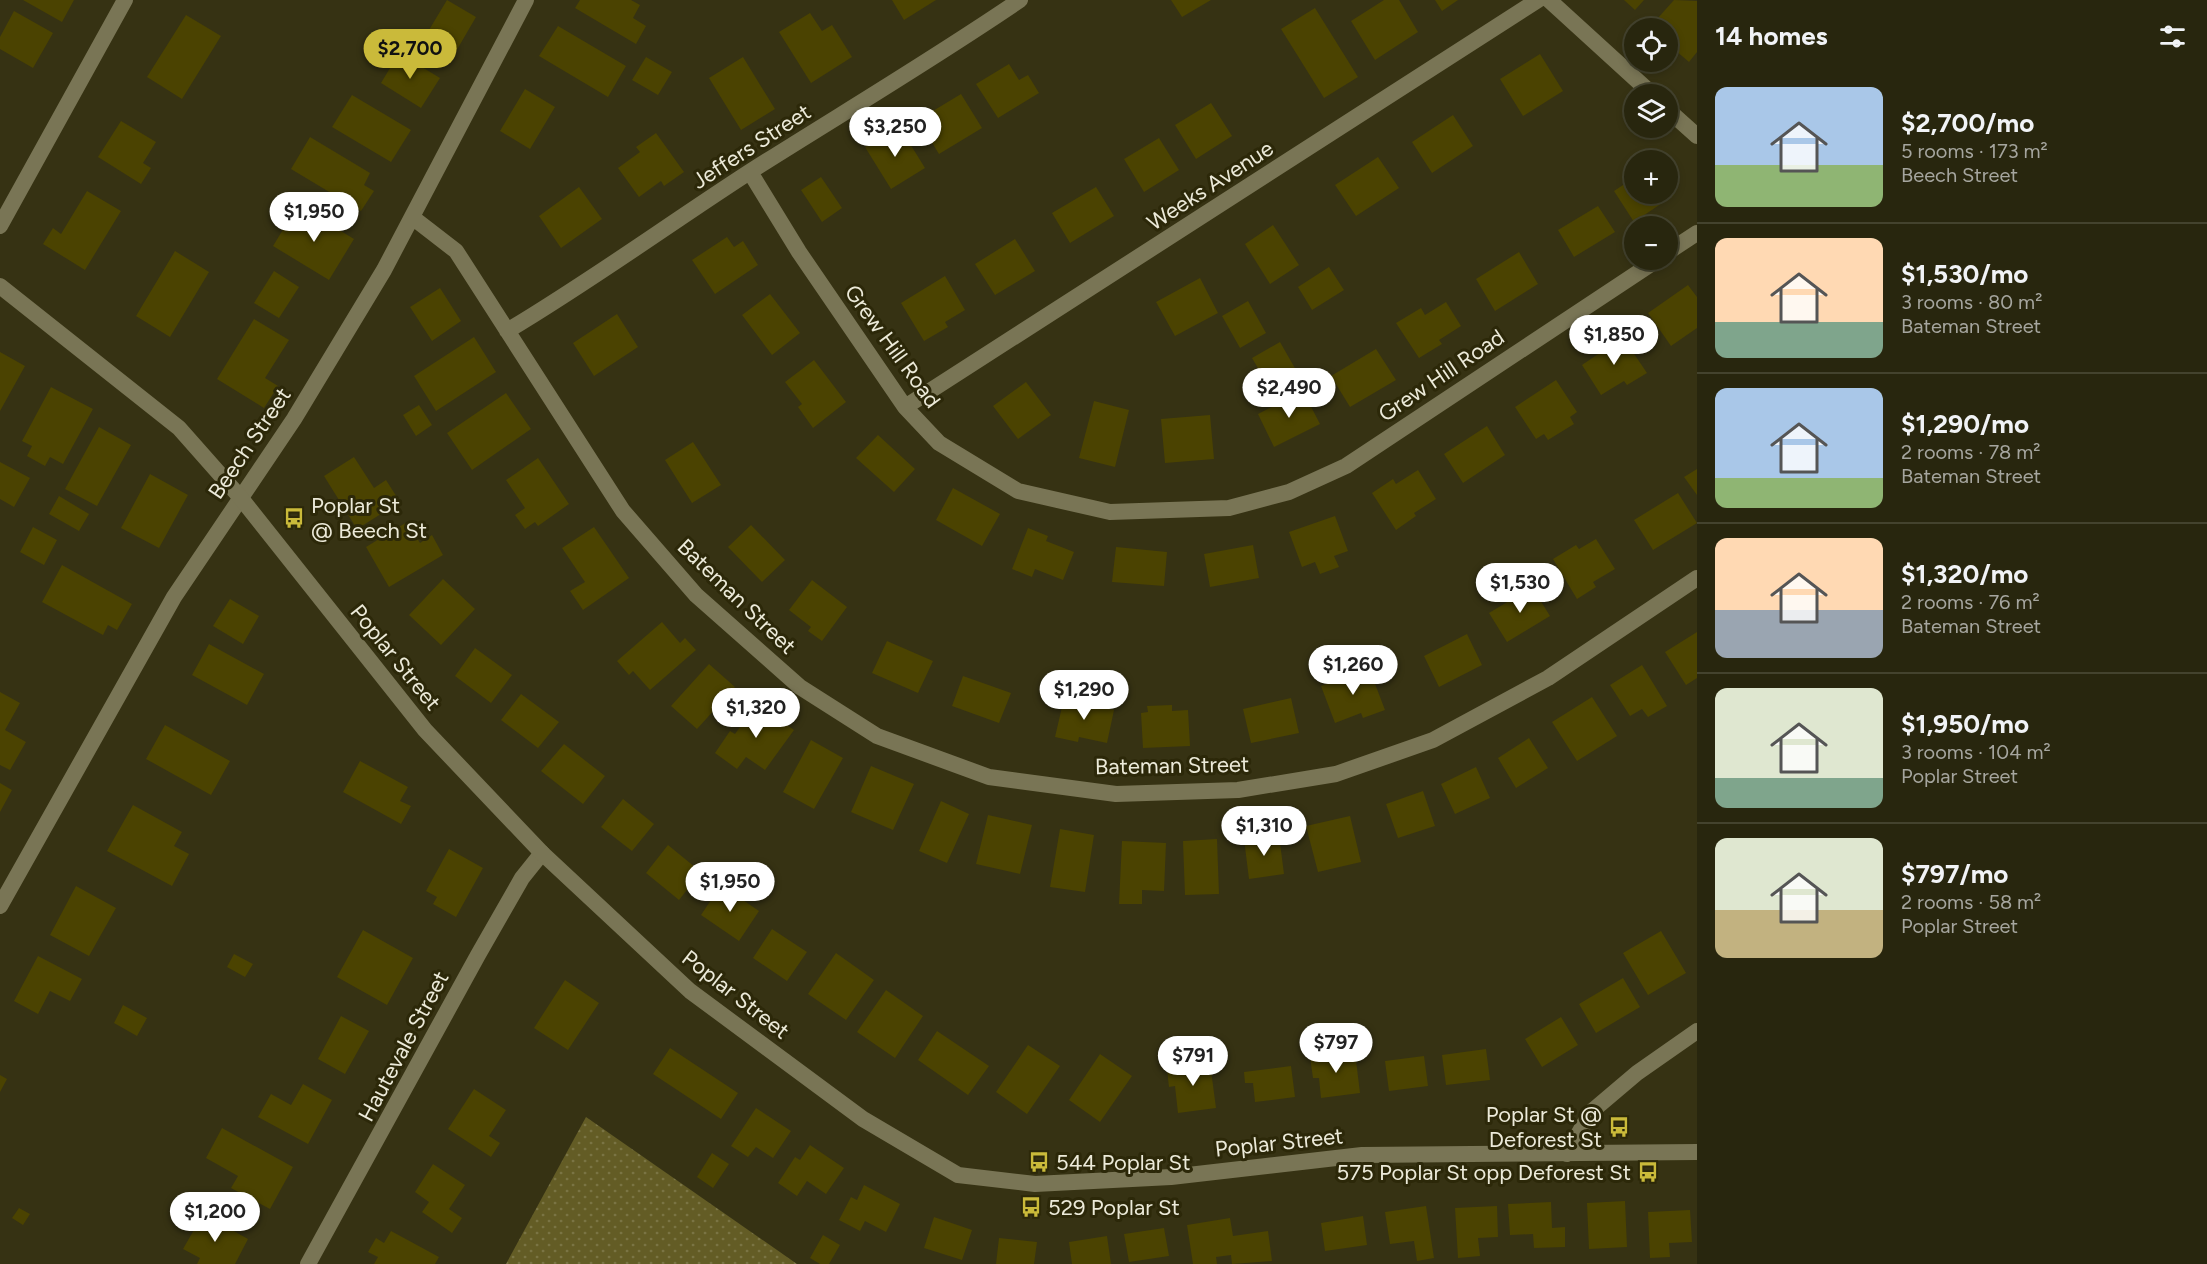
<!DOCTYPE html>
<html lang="en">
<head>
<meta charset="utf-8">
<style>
	body { margin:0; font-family:Figtree,sans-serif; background:#34321c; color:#f1f3f6; height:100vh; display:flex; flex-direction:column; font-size:22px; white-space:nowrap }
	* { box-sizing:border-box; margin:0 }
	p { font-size:20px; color:#a5a59e }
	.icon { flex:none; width:33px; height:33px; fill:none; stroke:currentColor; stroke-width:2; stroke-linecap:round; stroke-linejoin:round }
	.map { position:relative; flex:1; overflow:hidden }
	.side { display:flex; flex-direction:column; background:#28260e; width:510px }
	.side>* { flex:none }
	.fabs { position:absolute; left:1624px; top:18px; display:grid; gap:12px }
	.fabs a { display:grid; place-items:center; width:54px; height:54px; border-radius:50%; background:#28260e; box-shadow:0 3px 9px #0003,0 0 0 2px #44432e; font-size:30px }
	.price { position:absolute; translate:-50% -51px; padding:0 14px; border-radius:21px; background:#fff; color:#222; font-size:20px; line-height:39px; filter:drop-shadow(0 2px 3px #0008) }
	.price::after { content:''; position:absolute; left:50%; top:36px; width:18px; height:14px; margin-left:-9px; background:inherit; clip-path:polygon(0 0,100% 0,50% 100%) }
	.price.active { background:#caba3a; color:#111 }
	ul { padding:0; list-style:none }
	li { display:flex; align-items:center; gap:18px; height:150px; padding:0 18px }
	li+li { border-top:2px solid #44432e }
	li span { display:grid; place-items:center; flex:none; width:168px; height:120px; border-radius:12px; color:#555 }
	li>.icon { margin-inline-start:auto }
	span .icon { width:72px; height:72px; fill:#fffc; stroke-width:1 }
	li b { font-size:26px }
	h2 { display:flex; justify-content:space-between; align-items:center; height:72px; padding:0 18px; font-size:26px }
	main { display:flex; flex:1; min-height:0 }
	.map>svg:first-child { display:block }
</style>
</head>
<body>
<main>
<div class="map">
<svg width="1697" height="1264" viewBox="0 0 1697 1264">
	<defs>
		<pattern id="grass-dots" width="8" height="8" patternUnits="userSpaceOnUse" patternTransform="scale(1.5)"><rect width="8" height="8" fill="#635c25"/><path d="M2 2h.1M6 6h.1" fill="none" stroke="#7a7444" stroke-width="1.8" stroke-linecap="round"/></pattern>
	</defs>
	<rect width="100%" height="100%" fill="#363213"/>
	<path fill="url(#grass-dots)" d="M586 1117 797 1264H506Z"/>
	<path fill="#4b4301" d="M23 0H74L62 22Z
		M447 0 476 17 455 53 426 35Z
		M580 0H631L640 5 633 18 646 26 636 44 575 8Z
		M892 0H936L904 20Z
		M1171 0H1211L1182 17Z
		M1384 0H1399L1418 32 1375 60 1351 21Z
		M1435 0H1458L1442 11Z
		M1624 0H1644L1635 10Z
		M1674 0 1697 1V52L1689 62 1668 44V28H1649Z
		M1315 8 1358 77 1324 98 1281 29Z
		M14 11 53 33 33 68 0 49V37Z
		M810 13 822 31 832 25 852 57 811 83 779 32Z
		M186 15 221 36 182 99 147 77Z
		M558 26 626 66 608 97 539 56Z
		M399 53 440 78 421 108 381 83Z
		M1540 54 1563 91 1523 116 1500 79Z
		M646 57 672 72 658 95 632 80Z
		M743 57 775 109 741 130 709 78Z
		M1009 64 1019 80 1028 75 1039 93 998 118 976 84Z
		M525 89 555 107 530 149 500 131Z
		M961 94 982 128 939 154 918 120Z
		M352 95 411 130 391 162 332 127Z
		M1211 103 1232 136 1196 159 1175 125Z
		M1453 115 1473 146 1432 173 1412 142Z
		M121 121 156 142 143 163 151 168 141 184 98 157Z
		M899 126 925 168 891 189 865 147Z
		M656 133 684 172 664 186 661 181 639 197 618 168 640 152 636 147Z
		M310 137 370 173 364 185 374 191 361 211 291 169Z
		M1159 138 1179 170 1144 192 1124 159Z
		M1378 157 1399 188 1356 216 1335 185Z
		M821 177 842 208 822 222 801 190Z
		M1635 177V194H1668V185L1674 195 1634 222 1614 191Z
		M579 187 602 219 561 248 539 216Z
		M1096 187 1114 216 1070 243 1052 213Z
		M87 191 121 211 85 270 43 244 53 228 61 234Z
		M298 205 354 239 329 280 273 246Z
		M1598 206 1615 232 1574 257 1558 230Z
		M1273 225 1299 265 1270 284 1245 244Z
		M727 237 734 247 743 241 758 265 715 294 692 260Z
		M1015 239 1035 271 995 295 975 264Z
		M175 251 209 272 170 337 136 316Z
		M1519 252 1538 284 1495 311 1476 279Z
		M1329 267 1344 290 1312 310 1298 287Z
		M274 271 299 287 279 318 254 303Z
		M945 276 965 310 945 322 948 327 924 341 901 303Z
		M1200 278 1218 313 1175 336 1156 302Z
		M1688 285 1697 297V328L1671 346 1648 313Z
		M440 288 461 321 432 341 410 307Z
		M770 294 800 333 772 355 742 315Z
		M1248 301 1266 333 1240 348 1222 316Z
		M1446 302 1461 326 1439 340 1442 344 1419 358 1396 323 1421 308 1425 315Z
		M617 314 638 347 594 376 573 343Z
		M254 319 289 340 265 378 278 386 264 408 217 379Z
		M1620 333 1647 373 1627 385 1624 381 1601 395 1582 365 1604 350 1601 345Z
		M474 337 496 372 436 411 414 376Z
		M1280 342 1296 370 1268 385 1252 358Z
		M1376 349 1396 380 1350 407 1331 376Z
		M0 352 25 366 0 411Z
		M814 360 846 402 813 428 798 407 802 404 785 382Z
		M1556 380 1577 412 1570 417 1574 424 1548 440 1544 434 1536 439 1515 407Z
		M1026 382 1051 415 1018 439 993 406Z
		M51 387 93 409 63 464 50 457 45 466 27 456 32 446 22 441Z
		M1303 391 1320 424 1274 447 1258 414Z
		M506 393 531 429 472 470 447 433Z
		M1094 401 1129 410 1115 467 1079 458Z
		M419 405 432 425 416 436 403 415Z
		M1210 415 1214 459 1165 463 1161 419Z
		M1487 426 1505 455 1463 483 1444 454Z
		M99 427 131 445 97 506 65 489Z
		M878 435 915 469 894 492 856 458Z
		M693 442 721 485 692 503 665 460Z
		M354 457 374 488 386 480 400 502 357 529 324 476Z
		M538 458 569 504 538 526 535 522 525 529 515 515 525 508 506 480Z
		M0 462 30 478 14 507 0 499Z
		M1697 469V495L1684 477Z
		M1418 470 1436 499 1414 513 1416 516 1396 530 1372 493 1393 479 1396 484Z
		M150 474 188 495 159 548 121 528Z
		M953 488 1000 514 982 546 936 520Z
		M1678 493 1697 523 1653 550 1634 520Z
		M59 496 89 514 79 531 49 514Z
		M1335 516 1348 551 1334 556 1339 567 1320 574 1315 562 1302 567 1289 532Z
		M407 522 420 543 432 535 443 555 389 587 366 547Z
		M751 525 785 560 762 582 728 547Z
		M33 527 57 540 44 565 20 552Z
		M594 527 629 578 583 610 570 591 585 582 562 548Z
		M1028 528 1048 536 1046 541 1074 552 1063 580 1035 569 1032 577 1012 569Z
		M1596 539 1615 569 1593 582 1596 587 1577 599 1553 559 1576 545 1579 549Z
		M1253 545 1259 578 1210 587 1204 554Z
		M1116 547 1167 552 1164 586 1112 582Z
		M62 565 132 604 117 630 108 625 103 635 42 602Z
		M443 579 475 609 441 645 409 615Z
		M812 580 847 607 822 641 808 631 811 627 789 610Z
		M1532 587 1550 616 1507 642 1489 613Z
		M230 599 259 616 243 644 213 626Z
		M662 622 680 643 685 638 696 650 650 690 633 671 629 675 617 661Z
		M1697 632V678L1686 685 1665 652Z
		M1467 634 1482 665 1439 687 1424 656Z
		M887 641 933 661 918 693 872 673Z
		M209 644 264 674 247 705 192 675Z
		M475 648 512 675 491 703 455 676Z
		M709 664 735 687 697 729 671 706Z
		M1642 665 1667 706 1648 717 1642 709 1630 716 1610 685Z
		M1369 668 1385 710 1363 718 1361 713 1335 723 1321 686Z
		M963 676 1011 693 999 723 952 706Z
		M0 692 20 703 5 730 26 742 10 770 0 765Z
		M521 694 559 722 538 748 501 720Z
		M1065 694 1088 699 1087 704 1114 710 1107 743 1079 737 1078 742 1055 737Z
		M1592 697 1617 736 1577 761 1552 722Z
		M1291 698 1299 733 1251 743 1243 709Z
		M757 703 794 730 765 770 746 757 737 769 715 753 730 731 735 734Z
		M1172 705V711L1188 710 1190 746 1143 748 1141 713 1148 712 1147 706Z
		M165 725 230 761 211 795 146 759Z
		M1529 738 1548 768 1516 788 1498 758Z
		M811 740 843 758 814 809 783 792Z
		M564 744 605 776 583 804 541 771Z
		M360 761 408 787 400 801 411 806 401 824 343 792Z
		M871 766 914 784 893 830 851 812Z
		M1476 767 1490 798 1455 814 1441 784Z
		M0 783 12 790 0 812Z
		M1423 791 1435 826 1398 838 1386 804Z
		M623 799 654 824 632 851 601 827Z
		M941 801 969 814 947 863 919 851Z
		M133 805 182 832 174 846 189 854 172 886 107 851Z
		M988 815 1032 825 1020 874 976 864Z
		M1350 816 1361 862 1318 872 1306 826Z
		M1060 829 1094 835 1085 892 1050 887Z
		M1279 835 1284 874 1249 879 1244 839Z
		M1217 839 1219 894 1185 895 1183 841Z
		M1122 841 1166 843 1164 891 1142 890V904H1119Z
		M668 845 701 872 679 900 646 873Z
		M449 849 483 868 456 917 433 904 437 897 426 891Z
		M721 885 759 911 739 941 701 915Z
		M76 886 116 908 89 956 50 935Z
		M772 929 807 952 787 981 753 958Z
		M363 930 413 958 387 1005 337 977Z
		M1661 931 1686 973 1648 995 1623 953Z
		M836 953 874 980 846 1020 808 994Z
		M234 954 253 964 245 977 227 967Z
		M38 956 82 979 70 1001 50 991 38 1014 14 1001Z
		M1623 978 1640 1007 1596 1033 1579 1004Z
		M565 980 599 1003 568 1050 534 1028Z
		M886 990 923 1016 895 1058 857 1032Z
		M123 1005 147 1018 137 1036 114 1023Z
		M341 1016 369 1031 345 1074 318 1059Z
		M1561 1017 1578 1045 1542 1067 1525 1039Z
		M937 1031 989 1066 968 1095 918 1060Z
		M1028 1045 1060 1066 1027 1114 996 1092Z
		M670 1048 738 1093 721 1119 653 1074Z
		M1486 1049 1490 1080 1446 1085 1442 1055Z
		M1355 1052 1360 1093 1321 1098 1319 1078H1313L1310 1057Z
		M1100 1054 1132 1076 1100 1122 1069 1100Z
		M1424 1056 1428 1086 1389 1091 1385 1061Z
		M1210 1063 1216 1108 1178 1113 1175 1086 1169 1087 1167 1069Z
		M1291 1066 1295 1097 1255 1102 1253 1083H1245L1244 1072Z
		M0 1075 7 1079 0 1092Z
		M303 1084 332 1100 308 1144 258 1117 271 1094 291 1105Z
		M474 1089 506 1110 489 1136 500 1143 491 1157 448 1129Z
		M756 1108 791 1131 773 1158 756 1147 748 1157 731 1146Z
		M222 1128 293 1167 270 1209 231 1188 238 1176 206 1158Z
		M810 1145 844 1168 826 1194 807 1181 797 1196 778 1183 795 1157 800 1160Z
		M712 1153 729 1164 713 1188 697 1177Z
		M433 1164 465 1185 449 1209 462 1218 452 1233 422 1212 429 1202 415 1192Z
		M864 1185 900 1204 886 1232 865 1221 860 1231 839 1220 851 1197 857 1200Z
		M1625 1201 1627 1247 1589 1249 1587 1203Z
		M1551 1202 1552 1228 1565 1227V1247L1534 1248 1533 1234 1510 1235 1508 1204Z
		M1426 1206 1434 1258 1417 1261 1414 1241 1390 1244 1385 1212Z
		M1497 1206 1498 1237 1478 1238 1480 1256 1458 1258 1455 1208Z
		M19 1208 30 1214 23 1225 12 1218Z
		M1690 1210 1692 1242 1669 1243 1670 1257 1650 1258 1648 1212Z
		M203 1214 248 1239 235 1264H197L200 1258 183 1249Z
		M1363 1216 1367 1245 1325 1251 1321 1223Z
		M934 1217 972 1230 962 1260 924 1248Z
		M1230 1218 1233 1236 1268 1231 1272 1261 1232 1264 1231 1255 1216 1257 1217 1264H1193L1187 1225Z
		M1164 1228 1169 1256 1129 1262 1124 1234Z
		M391 1231 439 1257 435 1264H374L378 1257 368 1252 376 1238 384 1243Z
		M823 1235 840 1245 829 1264H820L810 1258Z
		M1107 1236 1111 1264H1072L1069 1242Z
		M999 1238 1037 1242 1034 1264H996Z"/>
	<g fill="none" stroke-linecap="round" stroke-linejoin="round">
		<path stroke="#797555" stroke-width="16" d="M1549 0 1652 94
			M1668 110 1697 136
			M750 172 799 252 905 407 939 443 1018 491 1110 512 1229 508 1289 492 1346 466 1657 260
			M412 217 456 251 623 511 696 595 800 687 877 736 989 777 1116 794 1238 790 1336 774 1433 740 1548 678 1697 578
			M0 226 125 0
			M1668 252 1697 233
			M507 331C591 281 669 224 751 171 841 114 932 60 1020 0
			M905 407 1538 0
			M0 906 174 597 294 419 384 270 526 0
			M1567 1154 1591 1112 1637 1073 1697 1031
			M308 1264 478 955 522 878 542 853"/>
		<path stroke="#797555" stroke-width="16" d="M0 286 179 428 240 497 425 730 542 853 690 991 863 1119 958 1175 1035 1184 1171 1177 1362 1155 1697 1152"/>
	</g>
	<defs>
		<g id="bus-bare" transform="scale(1.62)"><path d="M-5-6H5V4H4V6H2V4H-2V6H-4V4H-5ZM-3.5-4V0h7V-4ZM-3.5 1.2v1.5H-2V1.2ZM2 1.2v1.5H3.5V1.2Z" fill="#caba3a" stroke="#2c2809" stroke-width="2.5" paint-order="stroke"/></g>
	</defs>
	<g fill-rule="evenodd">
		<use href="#bus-bare" x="294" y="518"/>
		<use href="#bus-bare" x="1619" y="1127"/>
		<use href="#bus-bare" x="1039" y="1162"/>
		<use href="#bus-bare" x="1648" y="1172"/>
		<use href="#bus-bare" x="1031" y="1207"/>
	</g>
	<g text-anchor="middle" stroke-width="6" stroke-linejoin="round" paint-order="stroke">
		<g font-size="22" fill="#ecead9" stroke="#2c2809">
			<text transform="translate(751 146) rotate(-33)" y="8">Jeffers Street</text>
			<text transform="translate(1210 185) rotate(-33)" y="8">Weeks Avenue</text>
			<text transform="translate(893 346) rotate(54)" y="8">Grew Hill Road</text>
			<text transform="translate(1441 375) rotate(-34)" y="8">Grew Hill Road</text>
			<text transform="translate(249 443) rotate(-56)" y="8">Beech Street</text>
			<text transform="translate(737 596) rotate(44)" y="8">Bateman Street</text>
			<text transform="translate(396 657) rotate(51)" y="8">Poplar Street</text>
			<text transform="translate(1172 765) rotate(-1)" y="8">Bateman Street</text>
			<text transform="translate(736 994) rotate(38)" y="8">Poplar Street</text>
			<text transform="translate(403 1046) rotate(-62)" y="8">Hautevale Street</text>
			<text transform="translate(1279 1142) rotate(-6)" y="8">Poplar Street</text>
		</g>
		<g font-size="22" fill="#ecead9" stroke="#2c2809" text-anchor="start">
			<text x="311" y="513">Poplar St<tspan x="311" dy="25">@ Beech St</tspan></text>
			<text x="1602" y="1122" text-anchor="end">Poplar St @<tspan x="1602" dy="25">Deforest St</tspan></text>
			<text x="1056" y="1170">544 Poplar St</text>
			<text x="1631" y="1180" text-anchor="end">575 Poplar St opp Deforest St</text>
			<text x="1048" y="1215">529 Poplar St</text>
		</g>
	</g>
</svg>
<div class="fabs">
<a><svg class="icon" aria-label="locate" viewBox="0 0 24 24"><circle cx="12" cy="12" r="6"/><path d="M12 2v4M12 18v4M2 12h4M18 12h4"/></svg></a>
<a><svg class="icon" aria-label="layers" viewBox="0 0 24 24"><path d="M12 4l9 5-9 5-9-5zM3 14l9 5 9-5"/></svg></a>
<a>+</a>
<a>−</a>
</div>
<b class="price active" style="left:410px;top:80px">$2,700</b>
<b class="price" style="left:895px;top:158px">$3,250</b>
<b class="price" style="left:314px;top:243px">$1,950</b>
<b class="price" style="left:1614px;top:366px">$1,850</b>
<b class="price" style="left:1289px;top:419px">$2,490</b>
<b class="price" style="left:1520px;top:614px">$1,530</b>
<b class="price" style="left:1353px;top:696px">$1,260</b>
<b class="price" style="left:1084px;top:721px">$1,290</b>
<b class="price" style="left:756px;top:739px">$1,320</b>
<b class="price" style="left:1264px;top:857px">$1,310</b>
<b class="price" style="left:730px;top:913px">$1,950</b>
<b class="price" style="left:1336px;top:1074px">$797</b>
<b class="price" style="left:1193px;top:1087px">$791</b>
<b class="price" style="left:215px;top:1243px">$1,200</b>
</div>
<section class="side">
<h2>14 homes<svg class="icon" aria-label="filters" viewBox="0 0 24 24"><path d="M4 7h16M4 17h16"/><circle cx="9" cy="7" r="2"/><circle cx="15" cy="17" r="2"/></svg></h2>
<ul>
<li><span style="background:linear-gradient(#a9c7e8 65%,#8fb573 0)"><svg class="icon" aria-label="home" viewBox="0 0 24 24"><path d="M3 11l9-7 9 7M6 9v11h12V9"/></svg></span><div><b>$2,700/mo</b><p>5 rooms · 173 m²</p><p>Beech Street</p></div></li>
<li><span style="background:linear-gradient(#ffd9b3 70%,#7fa58c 0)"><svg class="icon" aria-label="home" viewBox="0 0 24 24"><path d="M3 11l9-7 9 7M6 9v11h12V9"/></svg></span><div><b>$1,530/mo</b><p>3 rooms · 80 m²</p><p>Bateman Street</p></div></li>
<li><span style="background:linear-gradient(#a9c7e8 75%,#8fb573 0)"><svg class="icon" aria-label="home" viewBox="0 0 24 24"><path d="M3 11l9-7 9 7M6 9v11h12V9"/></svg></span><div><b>$1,290/mo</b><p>2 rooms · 78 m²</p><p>Bateman Street</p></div></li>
<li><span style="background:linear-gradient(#ffd9b3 60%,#9aa5b1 0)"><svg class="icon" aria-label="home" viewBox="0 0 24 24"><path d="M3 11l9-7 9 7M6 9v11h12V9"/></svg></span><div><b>$1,320/mo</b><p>2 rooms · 76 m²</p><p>Bateman Street</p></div></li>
<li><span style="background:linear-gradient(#dfe7d0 75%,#7fa58c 0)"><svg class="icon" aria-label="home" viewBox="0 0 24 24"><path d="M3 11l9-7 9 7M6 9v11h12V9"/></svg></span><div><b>$1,950/mo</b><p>3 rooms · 104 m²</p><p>Poplar Street</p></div></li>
<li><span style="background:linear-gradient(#dfe7d0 60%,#c2b280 0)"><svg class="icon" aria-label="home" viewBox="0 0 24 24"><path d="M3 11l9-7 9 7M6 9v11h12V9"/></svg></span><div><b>$797/mo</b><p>2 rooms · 58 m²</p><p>Poplar Street</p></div></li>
</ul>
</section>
</main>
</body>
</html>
